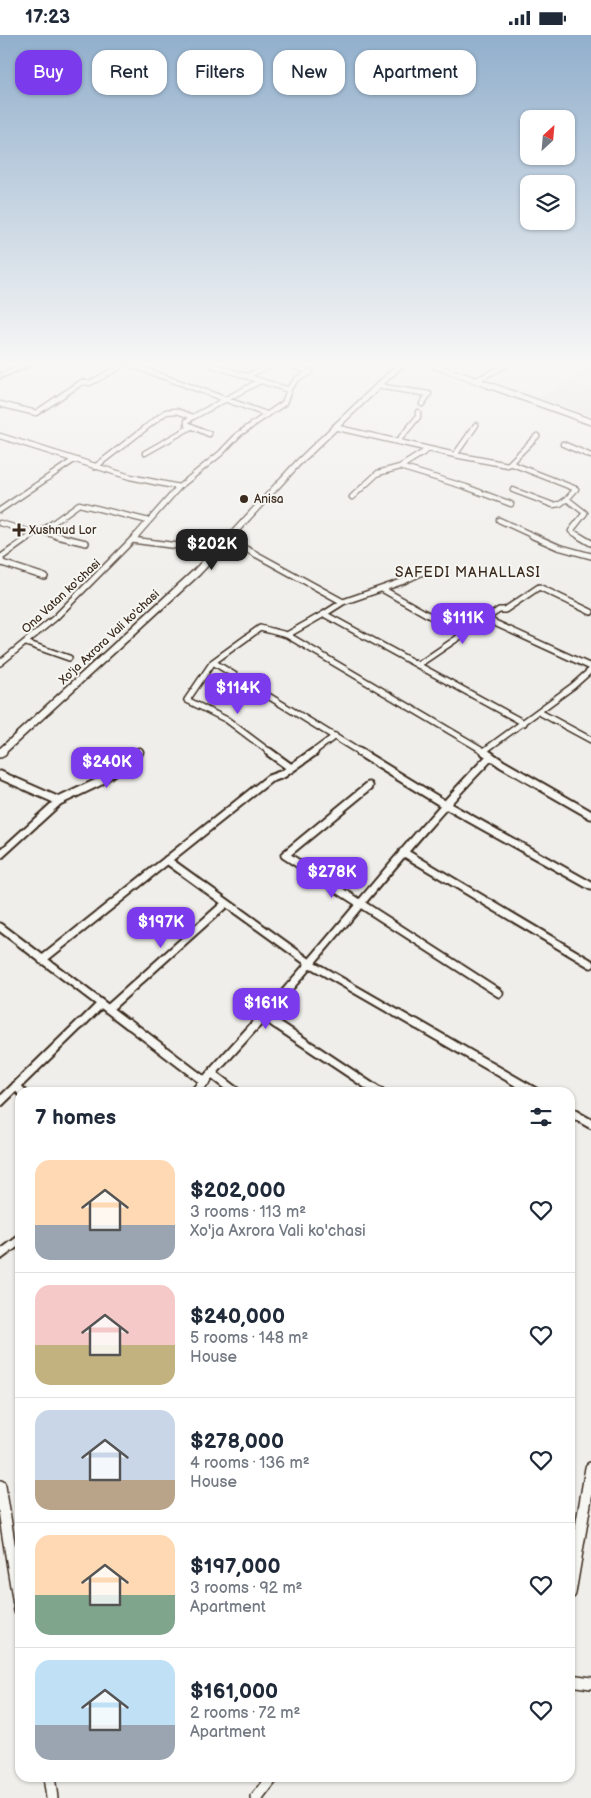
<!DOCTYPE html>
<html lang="en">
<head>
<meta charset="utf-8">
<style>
	body { margin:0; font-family:"Balsamiq Sans",sans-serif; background:#f2f2f3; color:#1f2937; height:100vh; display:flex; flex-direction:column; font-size:19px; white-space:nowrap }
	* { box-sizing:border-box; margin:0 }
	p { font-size:16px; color:#747a83 }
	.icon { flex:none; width:28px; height:28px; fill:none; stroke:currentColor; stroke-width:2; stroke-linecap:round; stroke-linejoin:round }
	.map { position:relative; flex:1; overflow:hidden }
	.details { position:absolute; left:15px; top:1052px; width:560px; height:695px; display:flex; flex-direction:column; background:#fff; border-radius:15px; box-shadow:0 1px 4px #0004 }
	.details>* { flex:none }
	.guide { position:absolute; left:15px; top:15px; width:561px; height:45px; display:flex; gap:10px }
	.needle { width:32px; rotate:26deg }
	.buttons { position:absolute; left:520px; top:75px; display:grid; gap:10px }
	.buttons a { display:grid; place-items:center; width:55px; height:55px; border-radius:10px; background:#fff; box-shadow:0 1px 4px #0004; font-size:25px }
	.price { position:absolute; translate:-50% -42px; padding:0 11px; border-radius:10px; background:#7c3aed; color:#fff; font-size:16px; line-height:32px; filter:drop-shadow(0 1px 2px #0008) }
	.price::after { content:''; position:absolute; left:50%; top:30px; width:15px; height:11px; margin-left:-8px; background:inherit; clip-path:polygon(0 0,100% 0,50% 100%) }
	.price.current { background:#222; color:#fff }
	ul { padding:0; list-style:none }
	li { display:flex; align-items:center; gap:15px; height:125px; padding:0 20px }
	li+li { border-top:1px solid #e0e1e3 }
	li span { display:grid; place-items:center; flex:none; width:140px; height:100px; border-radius:15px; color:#555 }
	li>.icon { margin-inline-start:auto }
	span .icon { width:60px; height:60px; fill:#fffc; stroke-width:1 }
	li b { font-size:21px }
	h2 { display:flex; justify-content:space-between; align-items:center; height:60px; padding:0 20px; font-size:21px }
	.pill { padding:0 18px; border-radius:15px; background:#fff; box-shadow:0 1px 4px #0004; font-size:18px; line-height:45px }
	.pill.current { background:#7c3aed; color:#fff }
	.status { display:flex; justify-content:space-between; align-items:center; height:35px; padding:0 25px; background:#fff; direction:ltr }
	.status svg { height:14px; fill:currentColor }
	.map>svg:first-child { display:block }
</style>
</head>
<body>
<div class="status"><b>17:23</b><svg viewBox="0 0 49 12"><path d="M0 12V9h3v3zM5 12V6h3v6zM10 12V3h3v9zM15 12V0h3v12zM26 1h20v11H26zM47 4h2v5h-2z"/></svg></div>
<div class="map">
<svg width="591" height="1763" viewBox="0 0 591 1763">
	<rect width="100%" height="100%" fill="#efeeea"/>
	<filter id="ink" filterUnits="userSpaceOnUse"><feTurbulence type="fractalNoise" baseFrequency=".02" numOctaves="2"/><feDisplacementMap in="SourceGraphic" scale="10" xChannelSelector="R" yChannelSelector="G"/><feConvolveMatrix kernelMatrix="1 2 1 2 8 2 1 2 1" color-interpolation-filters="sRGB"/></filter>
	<g filter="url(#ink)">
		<path fill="#e2dfdb" d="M586 335 591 337V381L539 363Z"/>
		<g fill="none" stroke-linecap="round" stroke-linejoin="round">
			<g stroke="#3b2a1e" stroke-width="7">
				<path id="minor-far4" d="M131 330 266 379
					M212 330 289 355
					M290 330 310 337
					M247 341 271 330
					M477 345 506 330
					M377 351 429 359 422 369
					M0 369 36 378 82 347 90 348 123 330
					M193 382 187 386V389L209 399
					M334 392 429 414 400 432 466 452 511 469
					M0 401 130 442 179 452
					M537 401 510 428 576 454 567 464 585 478 571 496 581 502
					M398 406 418 382V377
					M563 409 591 421
					M429 414 455 420 476 390
					M145 418 191 392
					M455 420 508 430 510 428
					M95 432 166 377 177 376 193 382 260 346
					M513 455 553 470 560 469 567 464
					M352 462 378 438 400 432
					M0 475 74 425
					M499 485 536 502
					M0 488 35 498 43 495 79 469 149 486
					M40 496 62 502
					M30 502 35 498
					M135 502 179 452 221 418 239 399 284 368 290 352 297 344 310 337"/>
			</g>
			<g stroke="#3b2a1e" stroke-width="8">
				<path id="minor-far3" d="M57 501 86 508
					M533 501 558 512 591 521
					M579 501 591 508
					M132 505 216 516
					M226 506 248 515 343 567 324 579 524 688
					M0 523 31 501
					M1 524 2 528 45 542
					M382 554 462 599
					M343 567 404 546 423 537
					M324 579 287 600 484 716
					M486 584 591 632
					M287 600 260 593 213 627 361 718
					M26 608 69 623
					M213 627 187 665 227 685 271 718
					M0 628 55 583 136 501
					M418 630 499 575H505L539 552 591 577
					M539 677 591 705
					M138 718 140 716
					M312 718 335 701
					M486 718 484 716 573 651 591 635"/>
			</g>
			<g stroke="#3b2a1e" stroke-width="11">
				<path id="minor-far2" d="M269 717 291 733
					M359 717 444 769 591 851
					M485 717 502 729 591 780
					M0 740 59 766 0 820
					M369 751 285 820 499 958
					M59 766 99 747 139 717
					M403 817 591 929
					M167 825 311 929 417 990
					M0 892 129 990
					M42 925 269 744 283 739 314 717
					M108 974 226 868
					M264 981 277 990
					M80 990 101 969
					M256 990C336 902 407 807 490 722"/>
			</g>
			<g stroke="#3b2a1e" stroke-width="12">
				<path id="minor-far1" d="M128 988 205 1047
					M275 988 380 1058
					M415 988 536 1058
					M212 1039 237 1058
					M16 1051 23 1058
					M194 1058 257 988
					M0 1067 81 988
					M570 1077 591 1089
					M0 1220 20 1205"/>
			</g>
			<g stroke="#3b2a1e" stroke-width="14">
				<path id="minor" d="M0 1451 20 1576
					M570 1558 591 1433
					M570 1645 591 1648
					M49 1742 52 1763
					M257 1763 273 1742"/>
			</g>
			<g stroke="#3b2a1e" stroke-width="8">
				<path id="tertiary-far2" d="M433 330 591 387
					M230 502 298 428 400 330"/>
			</g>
			<g stroke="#3b2a1e" stroke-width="10">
				<path id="tertiary-far1" d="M0 718 196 538 231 501"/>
			</g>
			<g stroke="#3b2a1e" stroke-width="12">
				<path id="tertiary" d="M0 718 2 717"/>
			</g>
			<g stroke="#3b2a1e" stroke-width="4">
				<path id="primary" d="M23 330H31L0 343V339Z"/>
			</g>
			<use href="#minor-far4" stroke="#f6f6f2" stroke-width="4.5"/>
			<use href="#minor-far3" stroke="#f6f6f2" stroke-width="5"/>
			<use href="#minor-far2" stroke="#f6f6f2" stroke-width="7"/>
			<use href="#minor-far1" stroke="#f6f6f2" stroke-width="8"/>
			<use href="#minor" stroke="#f6f6f2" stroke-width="11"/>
			<use href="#tertiary-far2" stroke="#f6f6f2" stroke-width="5.5"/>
			<use href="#tertiary-far1" stroke="#f6f6f2" stroke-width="7"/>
			<use href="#tertiary" stroke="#f6f6f2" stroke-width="9"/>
			<use href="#primary" fill="#f6f6f2" fill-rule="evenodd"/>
		</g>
	</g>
	<linearGradient id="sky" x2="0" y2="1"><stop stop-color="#91afcc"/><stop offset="0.57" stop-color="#f8f7f6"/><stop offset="1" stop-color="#f8f7f6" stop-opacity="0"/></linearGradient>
	<rect width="591" height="577" fill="url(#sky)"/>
	<g fill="#3b2a1e" stroke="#f6f6f2" stroke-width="2">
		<circle cx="244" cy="464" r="5"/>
		<path d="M16.5 487.5h5v5h5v5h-5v5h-5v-5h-5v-5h5z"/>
	</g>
	<g text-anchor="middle" stroke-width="4" stroke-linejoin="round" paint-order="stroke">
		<g font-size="12" fill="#3b2a1e" stroke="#f6f6f2" text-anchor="start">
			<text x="254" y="468">Anisa</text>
			<text x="29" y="499">Xushnud Lor</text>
		</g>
		<g font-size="12" fill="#3b2a1e" stroke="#f6f6f2">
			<text transform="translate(61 561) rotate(-43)" y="4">Ona Vatan ko'chasi</text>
			<text transform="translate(109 602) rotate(-43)" y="4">Xo'ja Axrora Vali ko'chasi</text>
		</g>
		<g font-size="14" letter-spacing="1" fill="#3b2a1e" stroke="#f6f6f2">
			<text x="468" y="542">SAFEDI MAHALLASI</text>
		</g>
	</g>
</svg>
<div class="buttons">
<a><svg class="needle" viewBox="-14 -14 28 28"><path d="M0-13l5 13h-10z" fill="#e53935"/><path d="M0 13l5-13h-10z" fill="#747a83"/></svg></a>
<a><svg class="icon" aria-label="layers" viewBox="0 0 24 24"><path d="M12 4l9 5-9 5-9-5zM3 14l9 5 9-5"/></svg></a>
</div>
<b class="price current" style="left:212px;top:536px">$202K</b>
<b class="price" style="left:463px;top:610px">$111K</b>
<b class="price" style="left:238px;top:680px">$114K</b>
<b class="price" style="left:107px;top:754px">$240K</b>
<b class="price" style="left:332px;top:864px">$278K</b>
<b class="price" style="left:161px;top:914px">$197K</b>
<b class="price" style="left:266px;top:995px">$161K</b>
<div class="guide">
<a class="pill current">Buy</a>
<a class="pill">Rent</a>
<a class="pill">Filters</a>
<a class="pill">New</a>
<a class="pill">Apartment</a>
</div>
<section class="details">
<h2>7 homes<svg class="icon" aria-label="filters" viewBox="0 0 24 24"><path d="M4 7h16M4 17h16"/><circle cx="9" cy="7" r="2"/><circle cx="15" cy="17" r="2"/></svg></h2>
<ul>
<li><span style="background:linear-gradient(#ffd9b3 65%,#9aa5b1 0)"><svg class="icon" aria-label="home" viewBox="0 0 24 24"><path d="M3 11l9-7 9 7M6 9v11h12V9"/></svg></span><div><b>$202,000</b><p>3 rooms · 113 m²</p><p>Xo'ja Axrora Vali ko'chasi</p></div><svg class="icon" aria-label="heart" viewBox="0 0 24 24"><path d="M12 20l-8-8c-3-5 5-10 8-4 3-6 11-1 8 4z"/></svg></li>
<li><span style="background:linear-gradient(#f6c9c9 60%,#c2b280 0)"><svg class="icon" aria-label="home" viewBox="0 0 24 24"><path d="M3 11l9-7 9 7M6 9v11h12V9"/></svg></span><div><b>$240,000</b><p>5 rooms · 148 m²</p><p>House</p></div><svg class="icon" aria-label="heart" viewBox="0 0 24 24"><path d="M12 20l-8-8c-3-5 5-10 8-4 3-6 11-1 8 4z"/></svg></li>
<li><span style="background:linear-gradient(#c9d6e8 70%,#b9a48a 0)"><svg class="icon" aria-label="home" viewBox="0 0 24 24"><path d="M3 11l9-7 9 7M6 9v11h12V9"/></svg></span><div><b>$278,000</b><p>4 rooms · 136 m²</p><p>House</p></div><svg class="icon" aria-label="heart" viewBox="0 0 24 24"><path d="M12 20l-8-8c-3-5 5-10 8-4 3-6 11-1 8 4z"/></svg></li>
<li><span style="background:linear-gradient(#ffd9b3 60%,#7fa58c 0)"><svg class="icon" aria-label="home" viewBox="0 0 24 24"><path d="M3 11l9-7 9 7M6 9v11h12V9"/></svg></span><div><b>$197,000</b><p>3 rooms · 92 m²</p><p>Apartment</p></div><svg class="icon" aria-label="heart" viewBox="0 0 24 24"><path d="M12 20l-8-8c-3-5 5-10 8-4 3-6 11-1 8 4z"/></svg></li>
<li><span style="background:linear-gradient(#bfe0f5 65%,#9aa5b1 0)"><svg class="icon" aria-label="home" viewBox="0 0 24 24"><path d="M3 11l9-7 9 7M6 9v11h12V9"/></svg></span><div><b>$161,000</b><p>2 rooms · 72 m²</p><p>Apartment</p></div><svg class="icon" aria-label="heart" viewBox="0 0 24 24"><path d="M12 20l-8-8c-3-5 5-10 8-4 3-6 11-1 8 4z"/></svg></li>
</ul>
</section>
</div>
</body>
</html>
